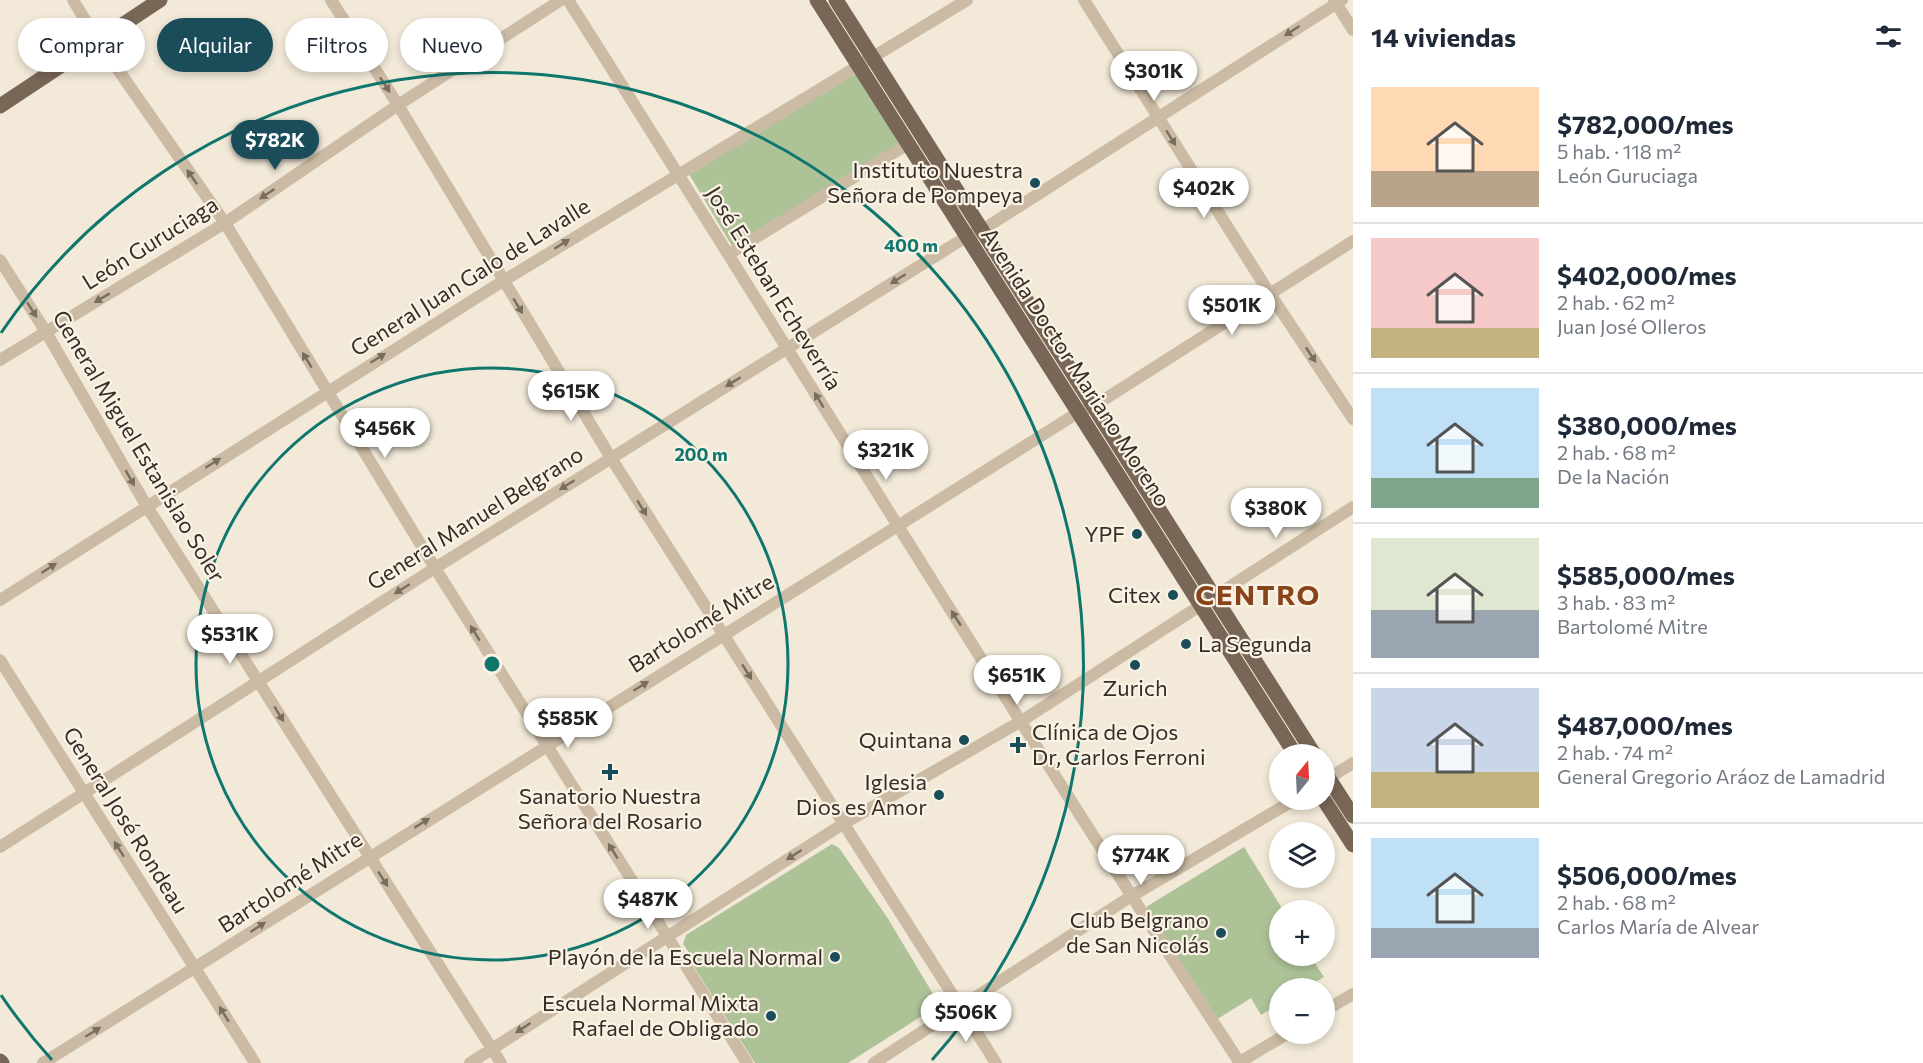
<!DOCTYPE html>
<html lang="es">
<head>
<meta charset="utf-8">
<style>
	body { margin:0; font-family:Commissioner,sans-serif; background:#f6f6f7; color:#1f2937; height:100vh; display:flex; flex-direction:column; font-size:22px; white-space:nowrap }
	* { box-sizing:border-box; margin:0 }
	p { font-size:20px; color:#747a83 }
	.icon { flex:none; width:33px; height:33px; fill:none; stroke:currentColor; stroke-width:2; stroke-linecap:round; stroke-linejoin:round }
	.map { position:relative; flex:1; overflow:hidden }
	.side { display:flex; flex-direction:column; background:#fff; width:570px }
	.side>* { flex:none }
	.hud { position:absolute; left:18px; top:18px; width:570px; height:54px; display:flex; gap:12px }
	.needle { width:39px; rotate:18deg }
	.buttons { position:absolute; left:1269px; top:744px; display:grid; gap:12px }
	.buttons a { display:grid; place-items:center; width:66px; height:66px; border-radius:50%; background:#fff; box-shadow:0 3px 9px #0003; font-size:30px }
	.price { position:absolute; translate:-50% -51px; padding:0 14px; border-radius:21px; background:#fff; color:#222; font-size:20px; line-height:39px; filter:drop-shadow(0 2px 3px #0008) }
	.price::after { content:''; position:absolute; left:50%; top:36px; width:18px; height:14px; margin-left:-9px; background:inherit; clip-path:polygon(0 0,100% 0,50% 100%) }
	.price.active { background:#1a4d59; color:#fff }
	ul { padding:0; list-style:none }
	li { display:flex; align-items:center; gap:18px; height:150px; padding:0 18px }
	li+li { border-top:2px solid #e0e1e3 }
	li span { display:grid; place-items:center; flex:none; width:168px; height:120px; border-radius:0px; color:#555 }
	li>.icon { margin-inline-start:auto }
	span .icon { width:72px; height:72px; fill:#fffc; stroke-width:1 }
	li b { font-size:26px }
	h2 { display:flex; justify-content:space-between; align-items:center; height:72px; padding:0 18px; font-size:26px }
	.pill { padding:0 21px; border-radius:27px; background:#fff; box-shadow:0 3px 9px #0003; font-size:21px; line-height:54px }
	.pill.active { background:#1a4d59; color:#fff }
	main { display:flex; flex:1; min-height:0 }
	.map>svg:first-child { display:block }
</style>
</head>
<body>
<main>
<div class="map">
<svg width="1353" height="1063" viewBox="0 0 1353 1063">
	<rect width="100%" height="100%" fill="#f2e9d8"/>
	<path fill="#aec298" d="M857 73 901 146 732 246 689 174Z
		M832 844 839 848 887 917 936 999V1007L848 1063H755L691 962 692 957 683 944 686 935Z
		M1244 847 1283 910H1280V956H1310L1324 977 1305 988H1280L1279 1004 1261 1015 1251 998 1216 1020 1146 907Z"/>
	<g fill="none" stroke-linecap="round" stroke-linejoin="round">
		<path stroke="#cbbba4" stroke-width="12" d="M73 0 98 41 225 223 435 568 747 1063
			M331 0 398 105 611 458 996 1063
			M568 0C793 354 1010 712 1240 1063
			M1084 0 1270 294 1353 419
			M1334 0 1353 30
			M729 254 908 144
			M0 260 46 332 146 505 501 1063
			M0 360 225 223 398 105 561 0
			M0 600 503 281 967 0
			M0 660 255 1063
			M1324 781 1353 763
			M0 847 435 568 966 237 982 230 1342 0
			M1324 1011 1353 994
			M43 1063 1079 412 1094 406 1353 241
			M470 1063 843 824 1023 720 1353 507
			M874 1063 1130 897 1294 800
			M1238 1063 1287 1034"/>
		<path stroke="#786656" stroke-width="15" d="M817 0 1295 754
			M836 0 1314 754
			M0 106 160 0
			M1324 771 1353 816
			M1324 800 1353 845
			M0 1061 2 1063"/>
	</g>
	<defs><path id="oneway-solid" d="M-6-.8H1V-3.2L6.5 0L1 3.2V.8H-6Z" transform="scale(1.5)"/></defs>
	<g fill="#796d5f">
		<use href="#oneway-solid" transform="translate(1292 31) rotate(147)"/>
		<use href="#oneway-solid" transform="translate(385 85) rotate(57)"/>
		<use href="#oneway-solid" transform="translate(1171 138) rotate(58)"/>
		<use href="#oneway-solid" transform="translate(192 177) rotate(-125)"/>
		<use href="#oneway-solid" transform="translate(267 194) rotate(146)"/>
		<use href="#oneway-solid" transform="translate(562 244) rotate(-32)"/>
		<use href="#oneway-solid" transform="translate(898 279) rotate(148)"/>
		<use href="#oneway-solid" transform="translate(102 298) rotate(149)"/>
		<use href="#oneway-solid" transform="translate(518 306) rotate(59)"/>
		<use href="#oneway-solid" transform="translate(32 310) rotate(57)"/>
		<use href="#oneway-solid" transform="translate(1311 355) rotate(56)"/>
		<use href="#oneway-solid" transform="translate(378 358) rotate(-32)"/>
		<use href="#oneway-solid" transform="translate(307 360) rotate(-121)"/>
		<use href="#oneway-solid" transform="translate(733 382) rotate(148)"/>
		<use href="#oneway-solid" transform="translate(819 400) rotate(-121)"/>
		<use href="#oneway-solid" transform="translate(213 463) rotate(-32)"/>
		<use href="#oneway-solid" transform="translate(130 478) rotate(60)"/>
		<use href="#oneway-solid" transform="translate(567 485) rotate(148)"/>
		<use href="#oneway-solid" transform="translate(642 508) rotate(58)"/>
		<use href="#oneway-solid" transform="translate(49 568) rotate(-33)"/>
		<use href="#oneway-solid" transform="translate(402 589) rotate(148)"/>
		<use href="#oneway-solid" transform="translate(956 618) rotate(-123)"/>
		<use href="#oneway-solid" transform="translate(475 633) rotate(-122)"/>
		<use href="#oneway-solid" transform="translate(747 672) rotate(58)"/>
		<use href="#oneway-solid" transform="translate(641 686) rotate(-32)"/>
		<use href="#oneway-solid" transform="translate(279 714) rotate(58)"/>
		<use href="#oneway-solid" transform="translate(422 823) rotate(-32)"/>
		<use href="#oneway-solid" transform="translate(119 849) rotate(-123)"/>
		<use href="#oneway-solid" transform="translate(613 851) rotate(-122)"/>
		<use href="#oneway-solid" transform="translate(794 855) rotate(147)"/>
		<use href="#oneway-solid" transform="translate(383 879) rotate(57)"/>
		<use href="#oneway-solid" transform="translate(258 927) rotate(-33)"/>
		<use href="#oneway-solid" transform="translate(224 1014) rotate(-122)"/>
		<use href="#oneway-solid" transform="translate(523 1028) rotate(147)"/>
		<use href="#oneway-solid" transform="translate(93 1032) rotate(-32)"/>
	</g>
	<g fill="none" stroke="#0f766e" stroke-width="3">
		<circle cx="492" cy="664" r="296"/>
		<path d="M52 1060A592 592 0 0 1 1 995M1 333A592 592 0 1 1 932 1060"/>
	</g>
	<g fill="#1a4d59" stroke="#faf3e5" stroke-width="2">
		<circle cx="1035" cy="183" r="6"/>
		<circle cx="1137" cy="534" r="6"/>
		<circle cx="1173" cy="595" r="6"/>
		<circle cx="1186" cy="644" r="6"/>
		<circle cx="1135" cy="665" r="6"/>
		<circle cx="964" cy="740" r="6"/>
		<path d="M1015 736h6v6h6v6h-6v6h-6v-6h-6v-6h6z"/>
		<path d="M607 763h6v6h6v6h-6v6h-6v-6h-6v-6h6z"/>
		<circle cx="939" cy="795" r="6"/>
		<circle cx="1221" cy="933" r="6"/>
		<circle cx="835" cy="957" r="6"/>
		<circle cx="771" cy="1016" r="6"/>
	</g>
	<g text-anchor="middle" stroke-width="4.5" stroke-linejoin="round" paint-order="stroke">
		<g font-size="22" fill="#362d26" stroke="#faf3e5" text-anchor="end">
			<text x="1023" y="178">Instituto Nuestra<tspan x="1023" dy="25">Señora de Pompeya</tspan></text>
			<text x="1125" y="542">YPF</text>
			<text x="1161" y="603">Citex</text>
			<text x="1198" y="652" text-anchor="start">La Segunda</text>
			<text x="1135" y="696" text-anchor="middle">Zurich</text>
			<text x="1032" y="740" text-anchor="start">Clínica de Ojos<tspan x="1032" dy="25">Dr, Carlos Ferroni</tspan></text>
			<text x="952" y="748">Quintana</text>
			<text x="927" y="790">Iglesia<tspan x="927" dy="25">Dios es Amor</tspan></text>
			<text x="610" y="804" text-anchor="middle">Sanatorio Nuestra<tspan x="610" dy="25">Señora del Rosario</tspan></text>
			<text x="1209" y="928">Club Belgrano<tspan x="1209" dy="25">de San Nicolás</tspan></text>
			<text x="823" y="965">Playón de la Escuela Normal</text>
			<text x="759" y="1011">Escuela Normal Mixta<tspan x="759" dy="25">Rafael de Obligado</tspan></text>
		</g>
		<g font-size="22" fill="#362d26" stroke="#faf3e5">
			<text transform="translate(150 243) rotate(-32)" y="8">León Guruciaga</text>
			<text transform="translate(470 277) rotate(-32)" y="8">General Juan Galo de Lavalle</text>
			<text transform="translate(774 288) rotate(58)" y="8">José Esteban Echeverría</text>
			<text transform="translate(1076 367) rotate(57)" y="8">Avenida Doctor Mariano Moreno</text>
			<text transform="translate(139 446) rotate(59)" y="8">General Miguel Estanislao Soler</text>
			<text transform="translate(475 518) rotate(-32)" y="8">General Manuel Belgrano</text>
			<text transform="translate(701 623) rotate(-32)" y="8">Bartolomé Mitre</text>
			<text transform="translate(126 820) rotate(58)" y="8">General José Rondeau</text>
			<text transform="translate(290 882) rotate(-33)" y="8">Bartolomé Mitre</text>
		</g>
		<g font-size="28" font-weight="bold" letter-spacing="1.5" fill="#88431b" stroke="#faf3e5">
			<text x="1258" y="605">CENTRO</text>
		</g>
	</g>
	<circle cx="492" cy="664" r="9" fill="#0f766e" stroke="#faf3e5" stroke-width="3"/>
	<g font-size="18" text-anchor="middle" font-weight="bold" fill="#0f766e" stroke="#faf3e5" stroke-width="4.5" stroke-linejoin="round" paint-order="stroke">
		<text x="911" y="252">400 m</text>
		<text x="701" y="461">200 m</text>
	</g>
</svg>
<div class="buttons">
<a><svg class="needle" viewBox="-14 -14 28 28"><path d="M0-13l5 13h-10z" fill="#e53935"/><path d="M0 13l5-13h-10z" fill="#747a83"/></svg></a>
<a><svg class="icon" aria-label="layers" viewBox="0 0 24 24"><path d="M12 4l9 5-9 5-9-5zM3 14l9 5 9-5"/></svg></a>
<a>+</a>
<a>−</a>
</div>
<b class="price" style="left:1154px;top:102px">$301K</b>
<b class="price active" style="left:275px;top:171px">$782K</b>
<b class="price" style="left:1204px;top:219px">$402K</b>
<b class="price" style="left:1232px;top:336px">$501K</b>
<b class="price" style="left:571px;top:422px">$615K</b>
<b class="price" style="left:385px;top:459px">$456K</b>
<b class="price" style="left:886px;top:481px">$321K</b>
<b class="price" style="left:1276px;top:539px">$380K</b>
<b class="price" style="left:230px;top:665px">$531K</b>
<b class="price" style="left:1017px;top:706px">$651K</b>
<b class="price" style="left:568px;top:749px">$585K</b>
<b class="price" style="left:1141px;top:886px">$774K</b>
<b class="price" style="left:648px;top:930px">$487K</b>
<b class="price" style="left:966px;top:1043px">$506K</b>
<div class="hud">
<a class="pill">Comprar</a>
<a class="pill active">Alquilar</a>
<a class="pill">Filtros</a>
<a class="pill">Nuevo</a>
</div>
</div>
<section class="side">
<h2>14 viviendas<svg class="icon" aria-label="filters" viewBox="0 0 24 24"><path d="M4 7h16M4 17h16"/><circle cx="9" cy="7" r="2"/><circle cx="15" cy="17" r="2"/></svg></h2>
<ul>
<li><span style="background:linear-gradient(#ffd9b3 70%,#b9a48a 0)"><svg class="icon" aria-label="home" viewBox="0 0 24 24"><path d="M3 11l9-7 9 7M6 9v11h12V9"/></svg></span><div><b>$782,000/mes</b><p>5 hab. · 118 m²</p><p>León Guruciaga</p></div></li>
<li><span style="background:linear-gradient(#f6c9c9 75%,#c2b280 0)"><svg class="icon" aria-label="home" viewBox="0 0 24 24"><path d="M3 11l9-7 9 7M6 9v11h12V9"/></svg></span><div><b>$402,000/mes</b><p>2 hab. · 62 m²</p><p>Juan José Olleros</p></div></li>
<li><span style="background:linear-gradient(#bfe0f5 75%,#7fa58c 0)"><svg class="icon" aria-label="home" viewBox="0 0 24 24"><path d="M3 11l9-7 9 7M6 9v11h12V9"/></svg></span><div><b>$380,000/mes</b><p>2 hab. · 68 m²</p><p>De la Nación</p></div></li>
<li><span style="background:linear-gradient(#dfe7d0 60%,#9aa5b1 0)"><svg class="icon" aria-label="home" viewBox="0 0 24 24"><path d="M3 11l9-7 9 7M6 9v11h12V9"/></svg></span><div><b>$585,000/mes</b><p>3 hab. · 83 m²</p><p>Bartolomé Mitre</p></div></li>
<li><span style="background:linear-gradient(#c9d6e8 70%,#c2b280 0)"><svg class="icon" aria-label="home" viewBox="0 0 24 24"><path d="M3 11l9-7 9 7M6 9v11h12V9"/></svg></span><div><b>$487,000/mes</b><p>2 hab. · 74 m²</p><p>General Gregorio Aráoz de Lamadrid</p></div></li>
<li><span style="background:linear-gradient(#bfe0f5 75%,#9aa5b1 0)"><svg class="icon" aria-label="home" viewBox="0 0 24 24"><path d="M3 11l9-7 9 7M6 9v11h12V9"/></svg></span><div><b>$506,000/mes</b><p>2 hab. · 68 m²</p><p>Carlos María de Alvear</p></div></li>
</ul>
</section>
</main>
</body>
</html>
